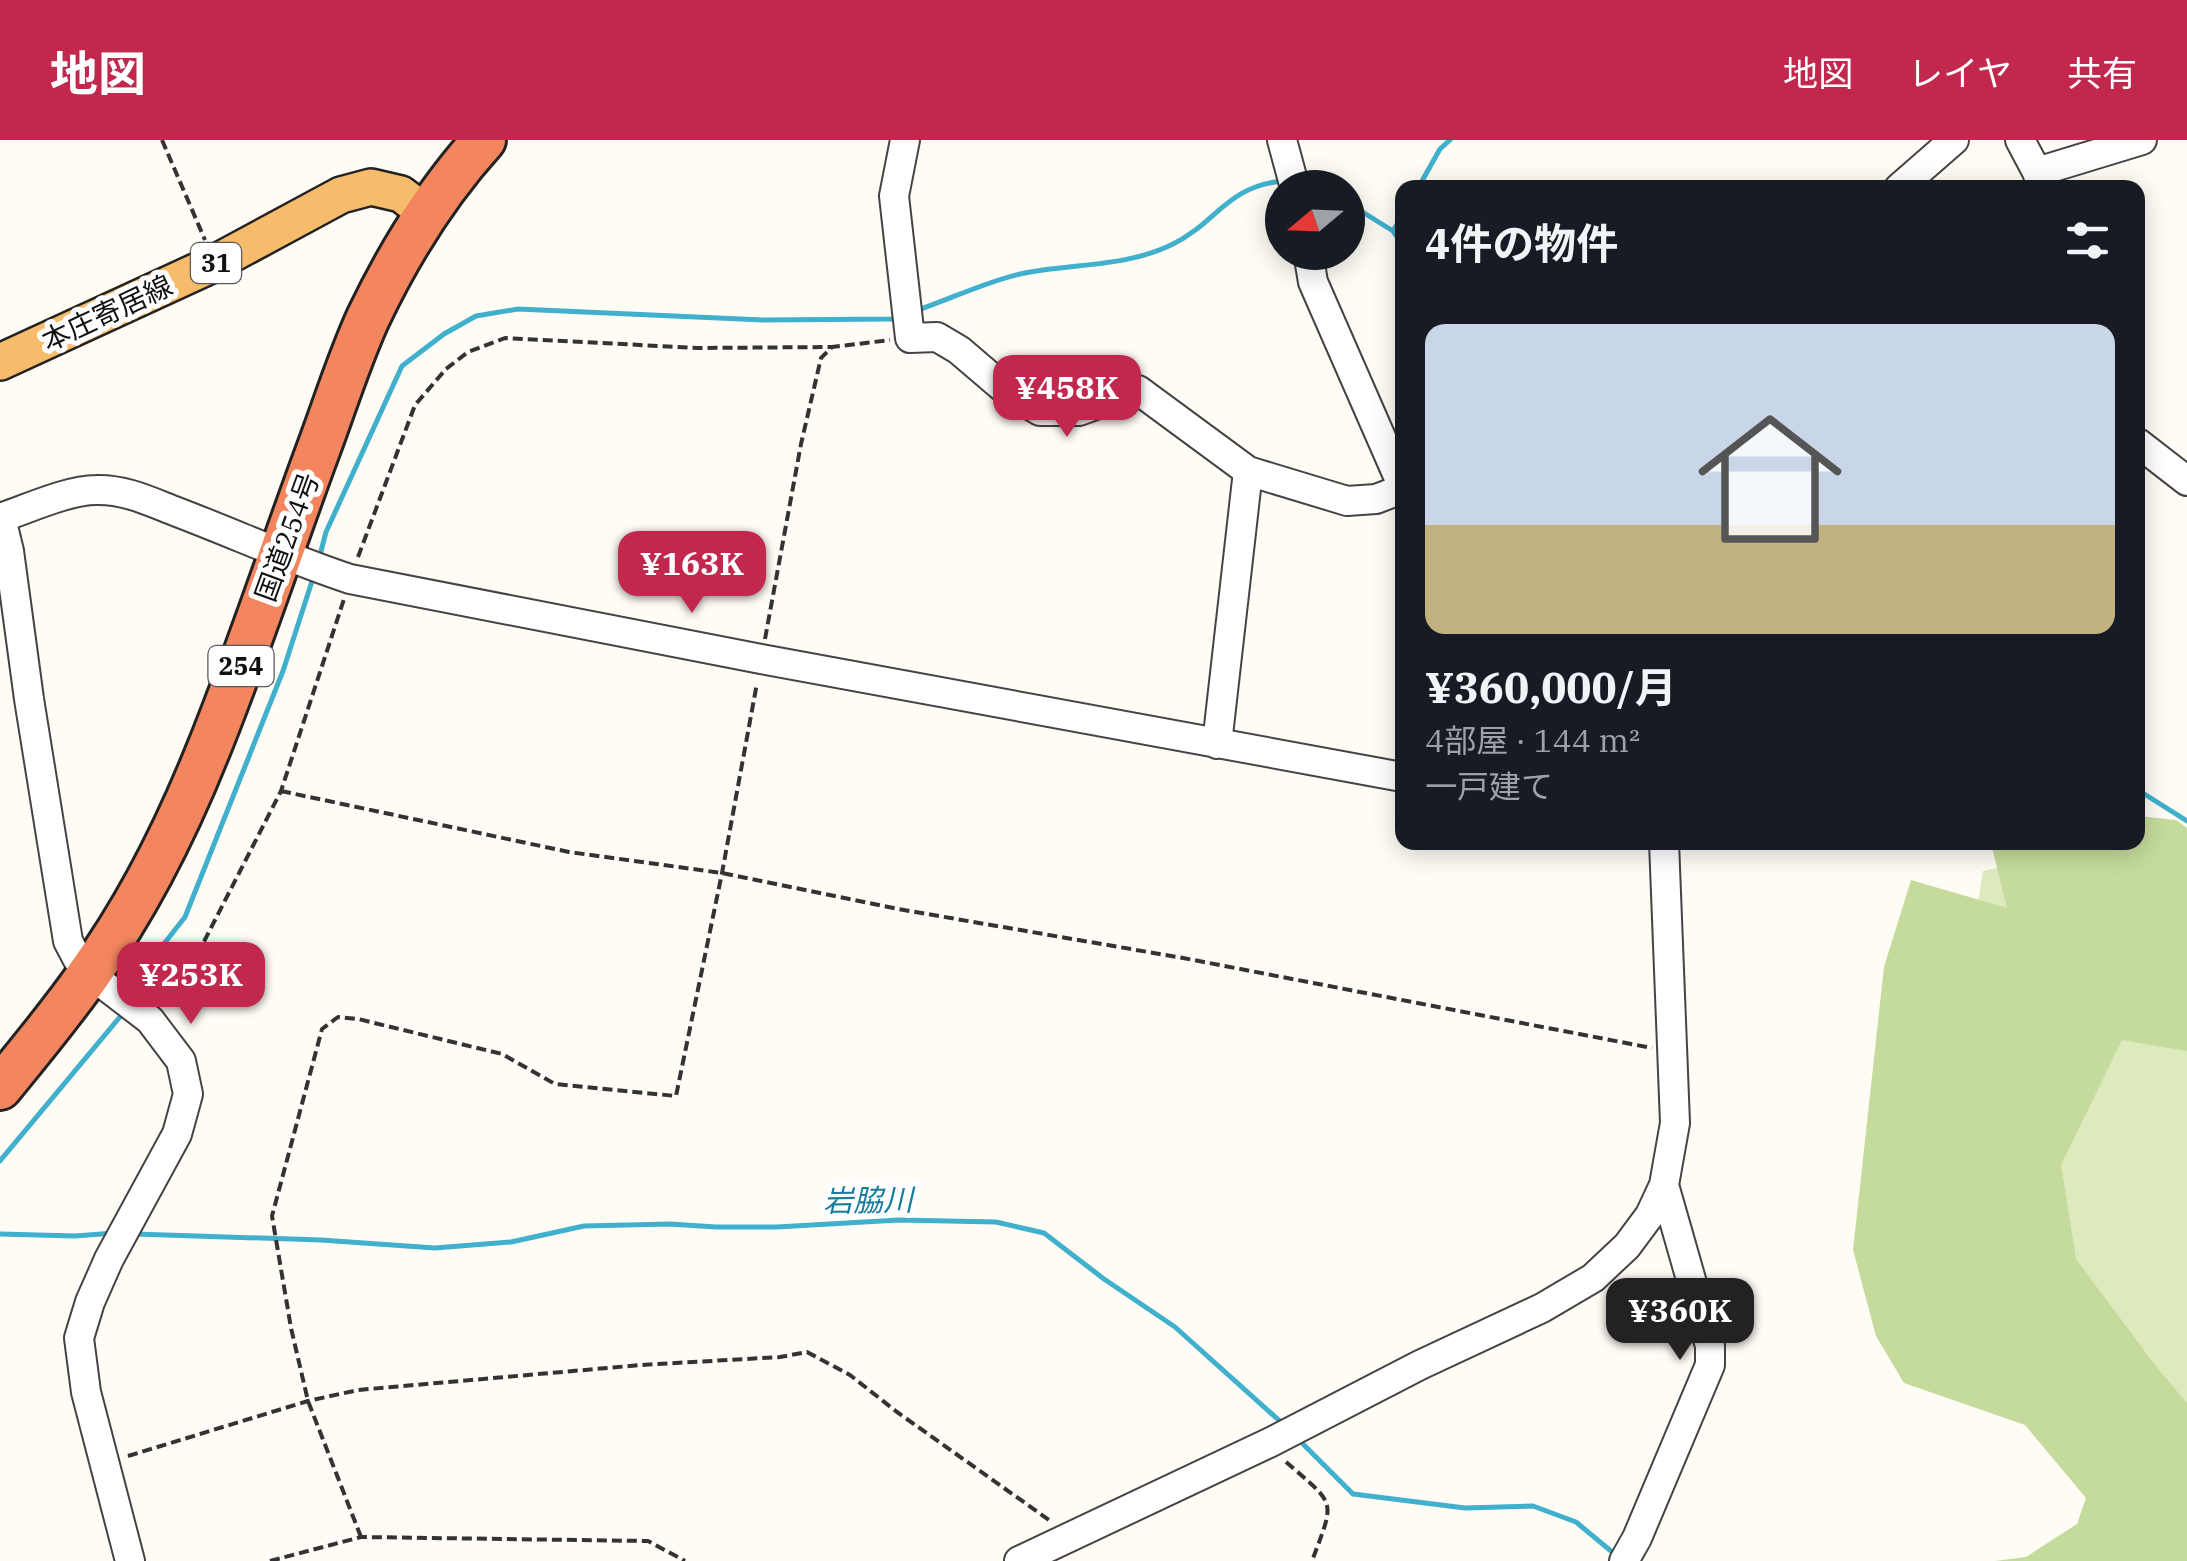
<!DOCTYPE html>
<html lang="ja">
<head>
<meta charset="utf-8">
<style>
	body { margin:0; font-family:"IBM Plex Serif","Noto Sans JP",serif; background:#20242c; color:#f1f3f6; height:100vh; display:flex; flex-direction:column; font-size:38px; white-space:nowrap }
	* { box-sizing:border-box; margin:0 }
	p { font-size:32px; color:#9ea1a6 }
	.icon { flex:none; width:55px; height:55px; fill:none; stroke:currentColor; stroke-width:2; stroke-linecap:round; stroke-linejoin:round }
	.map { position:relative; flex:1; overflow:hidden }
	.sheet { position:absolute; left:1395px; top:40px; width:750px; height:670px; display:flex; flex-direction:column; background:#171b24; border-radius:20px; box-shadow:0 5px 25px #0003 }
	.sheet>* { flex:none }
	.needle { width:65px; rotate:251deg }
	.buttons { position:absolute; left:1265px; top:30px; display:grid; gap:20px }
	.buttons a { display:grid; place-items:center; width:100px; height:100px; border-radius:50%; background:#171b24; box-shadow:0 5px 25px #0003; font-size:50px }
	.price { position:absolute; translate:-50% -85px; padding:0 22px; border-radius:20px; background:#c2284d; color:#fff; font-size:32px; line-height:65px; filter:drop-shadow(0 2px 5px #0008) }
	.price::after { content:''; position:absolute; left:50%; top:60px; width:30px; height:22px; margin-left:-15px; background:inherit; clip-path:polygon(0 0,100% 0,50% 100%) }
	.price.active { background:#222; color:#fff }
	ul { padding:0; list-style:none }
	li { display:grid; align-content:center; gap:20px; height:530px; padding:0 30px }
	li span { display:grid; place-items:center; height:310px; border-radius:20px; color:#555 }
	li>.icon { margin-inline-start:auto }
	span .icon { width:180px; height:180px; fill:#fffc; stroke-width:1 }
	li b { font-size:42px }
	h2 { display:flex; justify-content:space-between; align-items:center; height:120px; padding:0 30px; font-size:42px }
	header { display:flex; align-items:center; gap:60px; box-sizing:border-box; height:140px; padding:0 50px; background:#c2284d; color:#fff }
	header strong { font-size:48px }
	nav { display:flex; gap:55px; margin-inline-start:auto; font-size:35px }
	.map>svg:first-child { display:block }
</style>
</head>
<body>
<header>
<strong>地図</strong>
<nav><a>地図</a><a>レイヤ</a><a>共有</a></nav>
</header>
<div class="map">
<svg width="2187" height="1421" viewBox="0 0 2187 1421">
	<rect width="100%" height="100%" fill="#fffbf5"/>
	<path fill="#ddeabd" d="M2061 714 2187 729V1324L2095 1177 1970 814 1983 731Z"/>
	<path fill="#c5db9c" d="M2138 676 2176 680 2187 688V911L2122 900 2061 1025 2076 1119 2155 1225 2187 1263V1421H1995L2026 1417 2077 1384 2086 1358 2025 1285 1904 1243 1876 1196 1853 1110 1884 827 1911 740 2007 768 1991 703 2138 702Z"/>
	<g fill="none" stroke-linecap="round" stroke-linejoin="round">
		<path stroke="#40b0cd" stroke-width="5" d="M1304 39H1309L1323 48
			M1418 48 1440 9 1450 0
			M1348 63 1393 91 1402 104
			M1393 91 1402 76
			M918 170C950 159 988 141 1020 134 1071 123 1123 128 1171 105 1216 84 1226 46 1283 41
			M319 419 326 392 402 226 444 194 476 176 518 169 763 180 892 179 899 177
			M2138 650 2187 681
			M134 854 163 805 185 777 283 531 314 435
			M0 1021 124 872
			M0 1094 75 1096 114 1093
			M135 1094 321 1100 435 1108 511 1102 584 1086 670 1084 716 1087H777L899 1080 996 1082 1044 1093 1104 1139 1175 1187 1282 1283
			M1297 1298 1353 1354 1465 1368 1533 1366 1576 1382 1617 1416"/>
		<g stroke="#444" stroke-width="32">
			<path id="minor" d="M905 0 894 56 910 198 937 197 959 210 1007 251 1040 271H1079L1138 250 1248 331 1217 604
				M1282 0 1295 48
				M2020 0 2037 32 2042 48
				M2037 32 2142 0
				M1899 48 1954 0
				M1308 112 1313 142 1398 336 1402 339
				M2138 303 2187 341
				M1248 331 1347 361 1376 359 1402 349
				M0 378C27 369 68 350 96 350 125 349 151 362 177 372 235 394 292 420 350 439L761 519 1402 637
				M1 378 9 411 29 559 68 801 78 820 90 834 150 880 181 921 188 954 177 994 109 1119 90 1162 79 1198 86 1252 130 1421
				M1019 1421 1271 1302 1420 1225 1542 1168 1593 1138 1627 1106 1650 1075 1664 1045 1675 983 1664 702
				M1624 1421 1637 1398 1710 1225V1206L1664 1045"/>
		</g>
		<g stroke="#222" stroke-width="40">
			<path id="major" d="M0 222 215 123 341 55 371 47 401 54 427 74"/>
		</g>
		<g stroke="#222" stroke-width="48">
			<path id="highway" d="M0 948C30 911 62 873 89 834 138 766 176 690 207 613 247 515 280 413 317 313 334 268 348 222 368 178 398 115 437 52 484 0"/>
		</g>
		<path stroke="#333" stroke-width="4" stroke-dasharray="10 5" stroke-linecap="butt" d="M162 0 205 100
			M358 417 415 265 446 229 468 212 505 198 698 208 832 207
			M765 499 801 304 821 218 832 207 890 200
			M281 651 569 712 722 733 898 769 1183 818 1652 908
			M163 864 192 825 281 651 344 459
			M128 1316 308 1261 358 1250 641 1225 780 1217 807 1212 850 1235 897 1272 1049 1380
			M1286 1322C1337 1366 1335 1359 1312 1421
			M361 1397 308 1261 291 1188 272 1076 322 889 338 877 358 879 502 914 555 944 676 956 722 733 757 543
			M270 1421 361 1397 648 1401 685 1421"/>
		<use href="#minor" stroke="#fff" stroke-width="28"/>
		<use href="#major" stroke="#f7bb6c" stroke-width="35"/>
		<use href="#highway" stroke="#f3865e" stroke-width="42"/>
	</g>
	<g text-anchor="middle" stroke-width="10" stroke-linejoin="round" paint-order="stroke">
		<g fill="#fff" stroke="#585858" stroke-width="2.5">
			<rect x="191" y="103" width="50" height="40" rx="8"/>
			<rect x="208.5" y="506" width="65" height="40" rx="8"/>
		</g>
		<g font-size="25" font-weight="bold" fill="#111">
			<text x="216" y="132">31</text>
			<text x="241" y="535">254</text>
		</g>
		<g font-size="28" fill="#111" stroke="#fff">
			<text transform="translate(107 173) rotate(-25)" y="10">本庄寄居線</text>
			<text transform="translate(287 397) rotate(-70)" y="10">国道254号</text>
		</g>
		<g font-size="30" font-style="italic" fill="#197c9d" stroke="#fff">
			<text transform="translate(868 1061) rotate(-1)" y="10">岩脇川</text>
		</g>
	</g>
</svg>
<div class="buttons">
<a><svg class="needle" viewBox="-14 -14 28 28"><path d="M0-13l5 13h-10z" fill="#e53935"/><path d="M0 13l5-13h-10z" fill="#9ea1a6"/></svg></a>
</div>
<b class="price" style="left:1067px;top:300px">¥458K</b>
<b class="price" style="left:692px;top:476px">¥163K</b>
<b class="price" style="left:191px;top:887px">¥253K</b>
<b class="price active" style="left:1680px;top:1223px">¥360K</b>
<section class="sheet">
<h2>4件の物件<svg class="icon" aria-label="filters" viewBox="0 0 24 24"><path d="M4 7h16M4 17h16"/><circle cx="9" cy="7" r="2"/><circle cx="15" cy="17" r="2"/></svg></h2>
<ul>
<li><span style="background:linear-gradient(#c9d6e8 65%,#c2b280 0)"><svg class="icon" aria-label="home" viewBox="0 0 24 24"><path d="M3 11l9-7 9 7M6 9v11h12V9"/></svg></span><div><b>¥360,000/月</b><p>4部屋 · 144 m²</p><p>一戸建て</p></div></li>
</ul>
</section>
</div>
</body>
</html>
